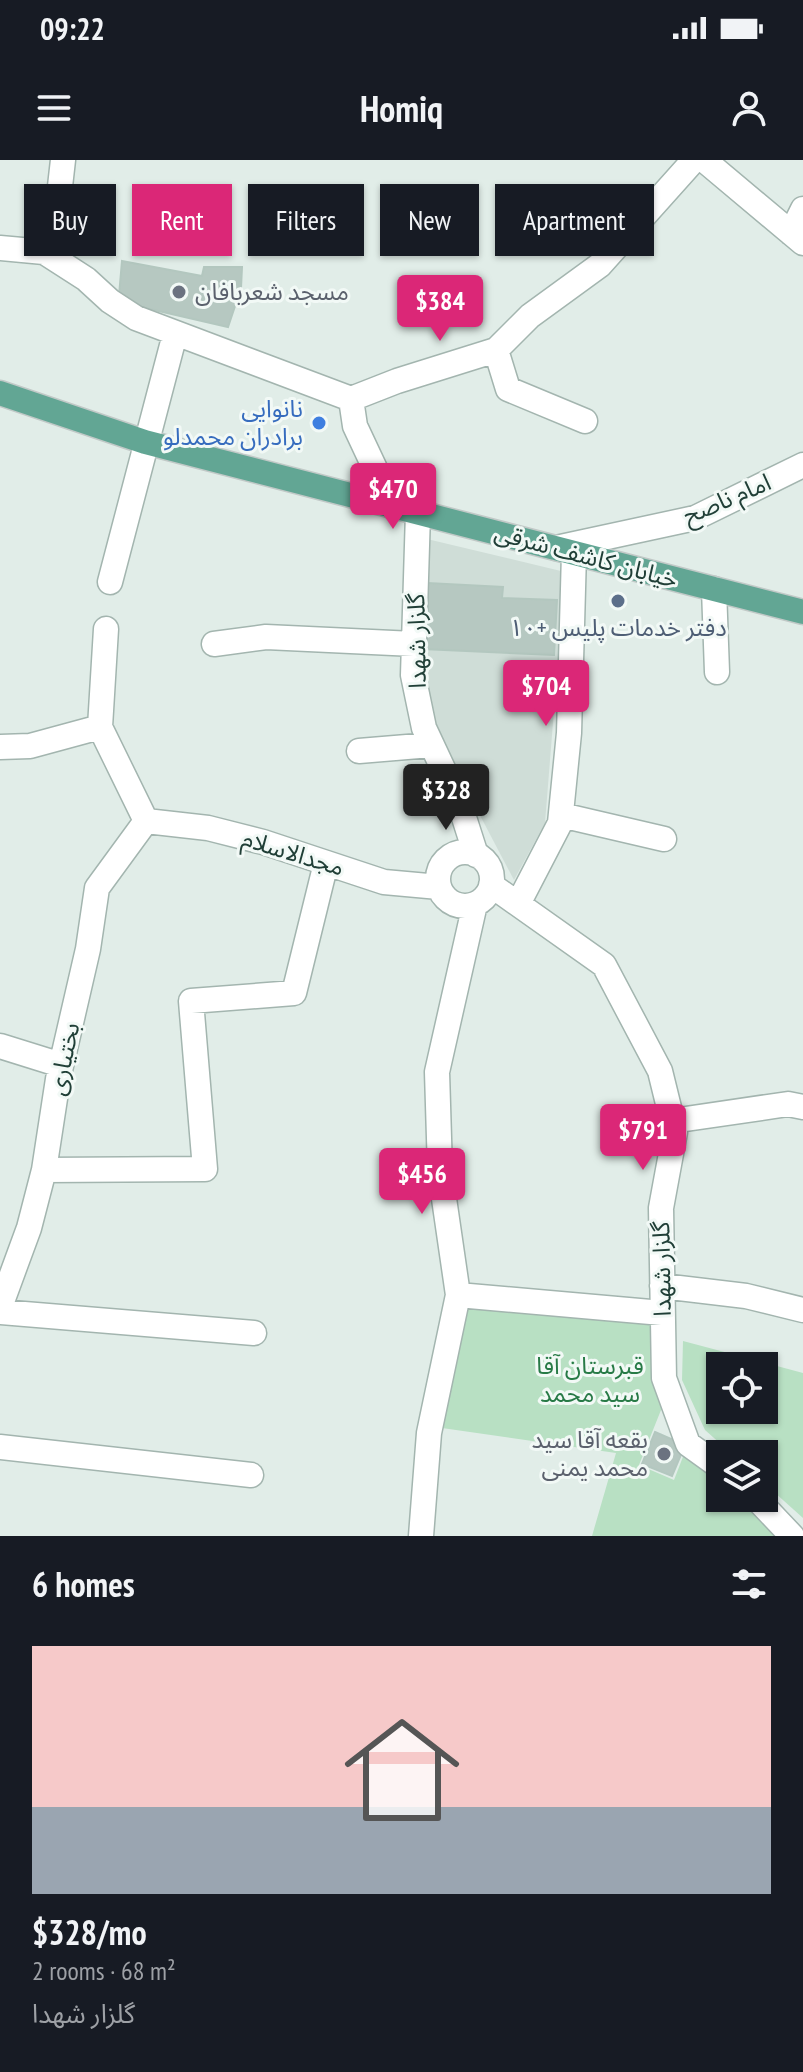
<!DOCTYPE html>
<html lang="en">
<head>
<meta charset="utf-8">
<style>
	body { margin:0; font-family:"PT Sans Narrow","Noto Sans Arabic",sans-serif; background:#20242c; color:#f1f3f6; height:100vh; display:flex; flex-direction:column; font-size:30px; white-space:nowrap }
	* { box-sizing:border-box; margin:0 }
	p { font-size:26px; color:#9ea1a6 }
	.icon { flex:none; width:44px; height:44px; fill:none; stroke:currentColor; stroke-width:2; stroke-linecap:round; stroke-linejoin:round }
	.map { position:relative; height:1376px; overflow:hidden }
	.side { display:flex; flex-direction:column; background:#171b24; flex:1 }
	.side>* { flex:none }
	.hud { position:absolute; left:24px; top:24px; width:756px; height:72px; display:flex; gap:16px }
	.buttons { position:absolute; left:706px; top:1192px; display:grid; gap:16px }
	.buttons a { display:grid; place-items:center; width:72px; height:72px; border-radius:0px; background:#171b24; box-shadow:0 2px 6px #0004; font-size:40px }
	.price { position:absolute; translate:-50% -68px; padding:0 18px; border-radius:8px; background:#db2777; color:#fff; font-size:26px; line-height:52px; filter:drop-shadow(0 2px 4px #0008) }
	.price::after { content:''; position:absolute; left:50%; top:48px; width:24px; height:18px; margin-left:-12px; background:inherit; clip-path:polygon(0 0,100% 0,50% 100%) }
	.price.current { background:#222; color:#fff }
	ul { padding:0; list-style:none }
	li { display:grid; align-content:center; gap:16px; height:424px; padding:0 32px }
	li+li { border-top:2px solid #363941 }
	li span { display:grid; place-items:center; height:248px; border-radius:0px; color:#555 }
	li>.icon { margin-inline-start:auto }
	span .icon { width:144px; height:144px; fill:#fffc; stroke-width:1 }
	li b { font-size:34px }
	h2 { display:flex; justify-content:space-between; align-items:center; height:96px; padding:0 32px; font-size:34px }
	.chip { padding:0 28px; border-radius:0px; background:#171b24; box-shadow:0 2px 6px #0004; font-size:28px; line-height:72px }
	.chip.current { background:#db2777; color:#fff }
	.status { display:flex; justify-content:space-between; align-items:center; height:56px; padding:0 40px; background:#171b24; direction:ltr }
	.status svg { height:22px; fill:currentColor }
	header { display:flex; justify-content:space-between; align-items:center; height:104px; padding:0 32px; background:#171b24; font-size:36px; font-weight:600 }
	.map>svg:first-child { display:block }
</style>
</head>
<body>
<div class="status"><b>09:22</b><svg viewBox="0 0 49 12"><path d="M0 12V9h3v3zM5 12V6h3v6zM10 12V3h3v9zM15 12V0h3v12zM26 1h20v11H26zM47 4h2v5h-2z"/></svg></div>
<header><svg class="icon" aria-label="menu" viewBox="0 0 24 24"><path d="M4 6h16M4 12h16M4 18h16"/></svg>Homiq<svg class="icon" aria-label="person" viewBox="0 0 24 24"><circle cx="12" cy="8" r="4"/><path d="M4 21q1-7 8-7t8 7"/></svg></header>
<div class="map">
<svg width="803" height="1376" viewBox="0 0 803 1376">
	<rect width="100%" height="100%" fill="#e1ede8"/>
	<path fill="#cfddd7" d="M427 379 565 412 545 663 514 720 432 564 422 495Z"/>
	<path fill="#b8e0c3" fill-rule="evenodd" d="M466 1144 646 1151 656 1169 663 1245 639 1305 674 1320 686 1289 720 1322V1338H737L776 1376H592L616 1293 442 1268Z
		M683 1181 803 1213V1358L764 1323V1294H732L705 1270 682 1220ZM720 1206H764V1250H720Z"/>
	<path fill="#b6c8c1" stroke="#b3c7bf" stroke-width="2" d="M122 101 202 116 204 107H242L241 128 228 167 137 146 119 136Z
		M427 423 503 427 502 438 557 440 554 495 423 489Z
		M655 1272 685 1285 672 1316 642 1304Z"/>
	<g fill="none" stroke-linecap="round" stroke-linejoin="round">
		<g stroke="#a3b5af" stroke-width="27">
			<path id="minor" d="M704 0 803 83
				M791 73 803 49
				M0 88 44 92 86 119 110 141 136 158 351 239 397 221 496 190 530 156 600 105 694 0
				M44 92 57 53 63 0
				M496 190 508 229 585 261
				M351 239 355 266 393 347
				M418 353 413 515 424 568 460 645 476 695
				M556 388 695 358 803 305
				M110 422 175 174
				M714 429 717 512
				M106 469 100 567 146 661
				M214 484 266 477 414 484
				M0 587 30 586 100 567
				M359 591 431 585
				M561 655 664 679
				M146 661 208 668 263 682 384 722 439 727
				M438 719a27 27 0 1 1 54 0a27 27 0 1 1-54 0Z
				M491 725 604 805 660 911 675 972 661 1048 664 1218 688 1284 720 1307
				M518 744 560 663 569 573 574 393
				M0 886 61 905
				M672 961 788 944 803 947
				M44 1010 205 1009 191 841 294 833 326 703
				M662 1126 746 1136 803 1150
				M458 1135 662 1153
				M0 1147 29 1068 44 1010 58 919 88 789 97 728 146 661
				M0 1152 254 1173
				M0 1287 251 1315
				M756 1338 792 1376
				M421 1376 429 1273 458 1135 440 1011 437 912 475 744"/>
		</g>
		<g stroke="#c1c9c7" stroke-width="27">
			<path id="major" d="M0 233 145 282 803 452"/>
		</g>
		<use href="#minor" stroke="#fff" stroke-width="24"/>
		<use href="#major" stroke="#62a694" stroke-width="24"/>
	</g>
	<g fill="#6b7280" stroke="#f2f9f6" stroke-width="3">
		<circle cx="179" cy="132" r="8"/>
		<circle cx="664" cy="1294" r="8"/>
	</g>
	<circle fill="#3f7fe0" stroke="#f2f9f6" stroke-width="3" cx="319" cy="263" r="8"/>
	<circle fill="#5c6f8a" stroke="#f2f9f6" stroke-width="3" cx="618" cy="441" r="8"/>
	<g text-anchor="middle" stroke-width="6" stroke-linejoin="round" paint-order="stroke">
		<g font-size="24" fill="#5b616d" stroke="#f2f9f6" text-anchor="start">
			<text x="195" y="140">مسجد شعربافان</text>
			<text x="648" y="1288" text-anchor="end">بقعه آقا سید<tspan x="648" dy="28">محمد یمنی</tspan></text>
		</g>
		<g font-size="24" fill="#366cbe" stroke="#f2f9f6" text-anchor="end">
			<text x="303" y="257">نانوایی<tspan x="303" dy="28">برادران محمدلو</tspan></text>
		</g>
		<g font-size="24" fill="#203f37" stroke="#f2f9f6">
			<text transform="translate(727 339) rotate(-23)" y="8">امام ناصح</text>
			<text transform="translate(586 396) rotate(15)" y="8">خیابان کاشف شرقی</text>
			<text transform="translate(417 481) rotate(-91)" y="8">گلزار شهدا</text>
			<text transform="translate(293 693) rotate(17)" y="8">مجدالاسلام</text>
			<text transform="translate(64 899) rotate(-78)" y="8">بختیاری</text>
			<text transform="translate(662 1109) rotate(-91)" y="8">گلزار شهدا</text>
		</g>
		<g font-size="24" fill="#4e5e75" stroke="#f2f9f6">
			<text x="618" y="476">دفتر خدمات پلیس +۱۰</text>
		</g>
		<g font-size="24" fill="#277a46" stroke="#f2f9f6">
			<text x="590" y="1214">قبرستان آقا<tspan x="590" dy="28">سید محمد</tspan></text>
		</g>
	</g>
</svg>
<div class="buttons">
<a><svg class="icon" aria-label="locate" viewBox="0 0 24 24"><circle cx="12" cy="12" r="6"/><path d="M12 2v4M12 18v4M2 12h4M18 12h4"/></svg></a>
<a><svg class="icon" aria-label="layers" viewBox="0 0 24 24"><path d="M12 4l9 5-9 5-9-5zM3 14l9 5 9-5"/></svg></a>
</div>
<b class="price" style="left:440px;top:183px">$384</b>
<b class="price" style="left:393px;top:371px">$470</b>
<b class="price" style="left:546px;top:568px">$704</b>
<b class="price current" style="left:446px;top:672px">$328</b>
<b class="price" style="left:643px;top:1012px">$791</b>
<b class="price" style="left:422px;top:1056px">$456</b>
<div class="hud">
<a class="chip">Buy</a>
<a class="chip current">Rent</a>
<a class="chip">Filters</a>
<a class="chip">New</a>
<a class="chip">Apartment</a>
</div>
</div>
<section class="side">
<h2>6 homes<svg class="icon" aria-label="filters" viewBox="0 0 24 24"><path d="M4 7h16M4 17h16"/><circle cx="9" cy="7" r="2"/><circle cx="15" cy="17" r="2"/></svg></h2>
<ul>
<li><span style="background:linear-gradient(#f6c9c9 65%,#9aa5b1 0)"><svg class="icon" aria-label="home" viewBox="0 0 24 24"><path d="M3 11l9-7 9 7M6 9v11h12V9"/></svg></span><div><b>$328/mo</b><p>2 rooms · 68 m²</p><p>گلزار شهدا</p></div></li>
</ul>
</section>
</body>
</html>
